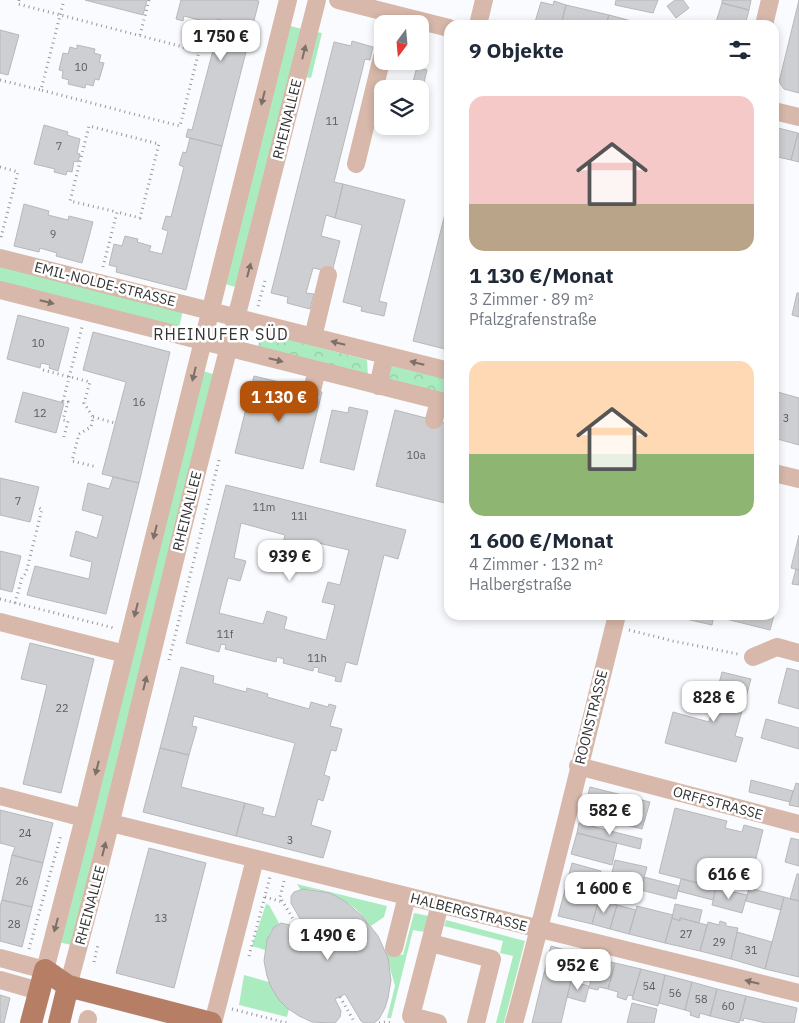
<!DOCTYPE html>
<html lang="de">
<head>
<meta charset="utf-8">
<style>
	body { margin:0; font-family:"IBM Plex Sans",sans-serif; background:#f6f6f7; color:#1f2937; height:100vh; display:flex; flex-direction:column; font-size:19px; white-space:nowrap }
	* { box-sizing:border-box; margin:0 }
	p { font-size:16px; color:#747a83 }
	.icon { flex:none; width:28px; height:28px; fill:none; stroke:currentColor; stroke-width:2; stroke-linecap:round; stroke-linejoin:round }
	.map { position:relative; flex:1; overflow:hidden }
	.drawer { position:absolute; left:444px; top:20px; width:335px; height:600px; display:flex; flex-direction:column; background:#fff; border-radius:15px; box-shadow:0 2px 8px #0003 }
	.drawer>* { flex:none }
	.needle { width:32px; rotate:196deg }
	.fabs { position:absolute; left:374px; top:15px; display:grid; gap:10px }
	.fabs a { display:grid; place-items:center; width:55px; height:55px; border-radius:10px; background:#fff; box-shadow:0 2px 8px #0003; font-size:25px }
	.price { position:absolute; translate:-50% -42px; padding:0 11px; border-radius:10px; background:#fff; color:#222; font-size:16px; line-height:32px; filter:drop-shadow(0 1px 2px #0008) }
	.price::after { content:''; position:absolute; left:50%; top:30px; width:15px; height:11px; margin-left:-8px; background:inherit; clip-path:polygon(0 0,100% 0,50% 100%) }
	.price.on { background:#b45309; color:#fff }
	ul { padding:0; list-style:none }
	li { display:grid; align-content:center; gap:10px; height:265px; padding:0 25px }
	li span { display:grid; place-items:center; height:155px; border-radius:15px; color:#555 }
	li>.icon { margin-inline-start:auto }
	span .icon { width:90px; height:90px; fill:#fffc; stroke-width:1 }
	li b { font-size:21px }
	h2 { display:flex; justify-content:space-between; align-items:center; height:60px; padding:0 25px; font-size:21px }
	.map>svg:first-child { display:block }
</style>
</head>
<body>
<div class="map">
<svg width="799" height="1023" viewBox="0 0 799 1023">
	<defs>
		<pattern id="park-crowns" width="20" height="18" patternUnits="userSpaceOnUse" patternTransform="scale(1.25)"><rect width="20" height="18" fill="#abebc0"/><path d="M2 6a3 3 0 1 1 6 0M12 15a3 3 0 1 1 6 0" fill="none" stroke="#94caa6"/></pattern>
	</defs>
	<rect width="100%" height="100%" fill="#fafbfe"/>
	<path fill="#abebc0" d="M287 25 302 29 239 288 225 284Z
		M317 32 322 33 311 78 305 77Z
		M0 265 183 310 179 328 0 284Z
		M199 370 213 374 71 945 59 942Z
		M297 884 387 906 384 917 371 926C354 902 329 889 300 889Z
		M266 904 269 905 279 923 271 931 265 950 252 946Z
		M414 913 429 916 425 932 413 930 391 1018H387L395 986 385 950 403 955Z
		M446 920 525 941 504 1023H496L513 956 500 953 503 941 444 926Z
		M244 975 269 982 279 1000 289 1009 287 1017 239 1005Z"/>
	<path fill="url(#park-crowns)" d="M260 332 367 360 368 376 258 348Z
		M391 363 449 379V398L388 382Z"/>
	<path fill="#cecfd2" stroke="#b7b8ba" fill-rule="evenodd" d="M85 0H147L143 15Z
		M181 0H253L259 1 222 146 186 137 188 129 192 130 221 20 217 19 215 24 184 16 183 21 176 19Z
		M616 0H658L653 13 615 5Z
		M675 0H683L689 8 676 18 667 6Z
		M722 0H751L749 10 722 3Z
		M799 0V93L784 89 779 82Z
		M554 1 566 5 561 25H548L535 22 541 2 553 5Z
		M722 3 749 10 745 25H715Z
		M566 5 609 15 606 25H561Z
		M609 15 647 25H606Z
		M0 30 19 35 8 75 0 73Z
		M352 41 373 47 370 60 365 59 334 182 343 184 335 218 326 215 321 236 340 241 332 272 313 268 306 293 314 294 310 309 287 303 288 297 271 293 334 42 351 46Z
		M77 45 95 49 94 53 101 55 99 62 104 63 99 80 95 79 93 86 86 84 85 88 68 84 69 80 62 78 63 71 59 70 63 53 68 54 70 47 77 49Z
		M417 67 427 70 420 99V89H411Z
		M44 125 68 132 67 135 80 139 77 153 80 154 78 162 74 161 72 172 67 171 66 175 54 172 55 169 34 164Z
		M774 127 798 133 791 160 778 157 775 167H774Z
		M798 133 799 134V162L791 160Z
		M190 138 222 146 186 290 116 272 117 267 109 265 114 244 122 246 125 236 138 239 137 242 151 246 149 251 162 254 168 231 162 229 166 216 171 217 184 167 179 165 183 152 186 153Z
		M343 184 405 200 379 301 387 303 384 316 361 311 362 307 343 302 362 225 335 218Z
		M449 198V350L413 341Z
		M24 204 49 211 48 215 68 220 69 216 93 222 82 263 56 256 57 253 40 248 39 252 14 246Z
		M797 293H799V317L792 315Z
		M18 315 69 328 58 371 49 368 50 365 41 363 40 368 7 359Z
		M93 332 170 352 139 483 102 474 126 382 83 370Z
		M254 376 322 392 303 469 235 453Z
		M774 391 799 398V445L774 438Z
		M23 392 64 403 56 433 15 422Z
		M349 407 368 411 354 470 320 462 332 410 348 413Z
		M395 410 449 424V504L376 486Z
		M113 477 139 483 106 614 27 595 35 566 89 579 92 562 70 556 76 531 97 538 103 516 82 510 88 483 109 489Z
		M0 478 39 487 30 522 0 515Z
		M226 485 406 530 398 559 384 555 357 665 346 662 341 682 335 681 336 677 318 672 319 668 314 667 313 671 283 663 284 659 277 657 276 662 225 649 226 645 221 644 219 652 186 643ZM241 523 285 535 283 543 303 548 305 540 349 550 340 585 328 582 322 602 335 605 326 640 284 629 287 617 267 611 263 624 219 613 228 578 240 581 246 561 234 558Z
		M799 535V570L791 568Z
		M0 551 21 556 12 592 0 589Z
		M796 569 799 570V585L792 584Z
		M687 615H774L770 630 714 616 712 625 686 619Z
		M30 643 94 659 61 793 23 784 47 685 21 679Z
		M181 667 214 676 213 683 246 692 247 688 268 694 267 697 309 709 311 702 328 707 329 704 336 706 330 726 342 729 336 751 331 750 324 775 330 777 323 801 318 799 311 825 331 831 323 858 236 836 245 803 264 808 262 814 275 817 295 743 194 716 192 726 197 727 189 755 160 748Z
		M787 668 799 671V709L778 703Z
		M722 672 751 679 735 736 743 738 736 762 665 743 673 712 709 722Z
		M766 719 799 728V749L761 738Z
		M160 748 189 755 181 787 245 803 236 836 143 812Z
		M751 780 793 791 790 802 749 792Z
		M796 783 799 784V807L789 805Z
		M590 787 650 802 642 829 583 814Z
		M675 808 727 821 725 828 742 832 744 825 763 830 753 870 734 865 727 890 659 873Z
		M0 810 53 823 43 863 12 855 15 847 0 843Z
		M579 823 642 839 640 849 577 833Z
		M577 833 617 843 612 865 571 854Z
		M791 838 799 840V866L785 862Z
		M149 848 206 863 174 988 116 973Z
		M12 855 43 863 32 907 2 900Z
		M615 860 647 867 641 889 610 881Z
		M572 863 601 871 598 886 573 880 570 891 565 890Z
		M797 874H799V901L790 899Z
		M644 877 679 886 676 899 641 890Z
		M681 879 716 888 713 900 678 891Z
		M610 881 622 884 619 899 607 895Z
		M716 888 747 895 742 913 712 905Z
		M749 888 784 897 781 910 746 901Z
		M303 889 330 893 346 902 363 917 378 936 388 958 391 980 388 998 385 1008 379 1019 374 1023H364L361 1021 345 994 335 999 341 1011 340 1017 336 1022 333 1023 312 1022 299 1016 287 1008 279 1000 271 987 267 976 264 961 267 940 274 927 281 923 290 925 298 937 307 931 291 903V896L294 892Z
		M565 890 599 899 592 924 558 916Z
		M784 897 799 901V977L765 969Z
		M599 899 617 905 610 929 592 924Z
		M2 900 32 907 22 947 0 941V906Z
		M675 904 702 910 699 923 680 918V921L672 918Z
		M617 905 636 910 629 934 610 929Z
		M637 906 673 915 665 943 629 934Z
		M672 918 680 921V918L707 925 700 951 665 943Z
		M720 921 726 923V926L738 928 731 959 700 951 708 922 719 925Z
		M737 932 772 942 765 969 731 959Z
		M551 946 596 959 593 973 583 970 582 972 579 971 577 977 572 976 573 973 569 972 567 980 544 973Z
		M596 959 615 963 608 989 599 987 598 990 589 988Z
		M615 963 641 969 633 996 628 995 626 1000 617 997 618 992 608 989Z
		M641 969 665 975 658 1006 632 999Z
		M544 973 571 981 561 1023H532Z
		M665 975 692 982 685 1010 659 1003Z
		M571 981 589 986 585 1002 567 997Z
		M692 982 717 989 710 1016 700 1013 699 1018 690 1015 691 1012 685 1010Z
		M717 989 746 996 739 1023 710 1016Z
		M0 995 10 998 4 1023H0Z
		M746 996 797 1008 794 1023H766L744 1018 743 1021 740 1020Z
		M632 1003 657 1009 654 1023H627Z"/>
	<g fill="none" stroke-linecap="round" stroke-linejoin="round">
		<path stroke="#969799" stroke-width="3" stroke-dasharray="1 4" stroke-linecap="butt" d="M19 0 18 4 199 51 180 126 41 90 64 0
			M140 35 149 0
			M0 80 41 90
			M0 167 18 172 0 241
			M103 267 117 212 140 218 159 144 89 126 70 201 117 212
			M258 306 265 281
			M43 370 90 382 84 403 93 417 91 427 79 434 72 461 97 467
			M93 417 115 423
			M64 437 68 421 63 420 68 402 63 401 82 327
			M0 599 114 628
			M15 603 22 578 26 573 42 509 36 507
			M629 630 673 641 738 654
			M169 660 219 460
			M284 881 280 897 302 934
			M265 897 283 902
			M29 949 61 835
			M249 956 270 877
			M94 962 98 945
			M340 997 355 1023
			M232 1009 287 1023
			M379 1023 386 1022 391 1023"/>
		<path stroke="#d7b8aa" stroke-width="18" d="M338 0 449 28
			M478 25 484 0
			M764 25 770 0
			M774 111 799 117
			M356 164 382 57
			M0 258 449 371
			M0 290 449 403
			M313 337 328 275
			M378 386 385 355
			M312 390 317 370
			M434 420 439 401
			M774 473 799 479
			M0 622 125 654
			M753 657 777 647 799 653
			M578 766 799 824
			M0 796 84 818
			M111 823 799 993
			M431 943 492 959 476 1023
			M394 948 407 896
			M0 958 45 970 84 818 288 0
			M0 980 39 991
			M68 986C116 812 155 635 200 460 238 307 279 154 317 0
			M87 1023 88 1019
			M213 1023 255 859
			M438 1023 411 1016 440 904
			M514 1023C551 888 583 751 617 615"/>
		<path stroke="#b57e65" stroke-width="22" d="M31 1023 45 970 68 986 211 1023
			M59 1023 68 986"/>
	</g>
	<defs><path id="oneway-solid" d="M-6-.8H1V-3.2L6.5 0L1 3.2V.8H-6Z" transform="scale(1.25)"/></defs>
	<g fill="#7d6f6a">
		<use href="#oneway-solid" transform="translate(304 52) rotate(-76)"/>
		<use href="#oneway-solid" transform="translate(263 98) rotate(104)"/>
		<use href="#oneway-solid" transform="translate(249 270) rotate(-75)"/>
		<use href="#oneway-solid" transform="translate(47 302) rotate(14)"/>
		<use href="#oneway-solid" transform="translate(338 343) rotate(-166)"/>
		<use href="#oneway-solid" transform="translate(276 360) rotate(14)"/>
		<use href="#oneway-solid" transform="translate(417 363) rotate(-166)"/>
		<use href="#oneway-solid" transform="translate(194 374) rotate(104)"/>
		<use href="#oneway-solid" transform="translate(155 532) rotate(104)"/>
		<use href="#oneway-solid" transform="translate(136 610) rotate(104)"/>
		<use href="#oneway-solid" transform="translate(145 683) rotate(-76)"/>
		<use href="#oneway-solid" transform="translate(97 768) rotate(104)"/>
		<use href="#oneway-solid" transform="translate(104 849) rotate(-76)"/>
		<use href="#oneway-solid" transform="translate(56 925) rotate(105)"/>
		<use href="#oneway-solid" transform="translate(752 982) rotate(-166)"/>
	</g>
	<g text-anchor="middle" stroke-width="5" stroke-linejoin="round" paint-order="stroke">
		<g font-size="11" fill="#5a5b5c">
			<text x="81" y="71">10</text>
			<text x="332" y="125">11</text>
			<text x="59" y="150">7</text>
			<text x="53" y="238">9</text>
			<text x="38" y="347">10</text>
			<text x="139" y="406">16</text>
			<text x="40" y="417">12</text>
			<text x="786" y="422">3</text>
			<text x="416" y="459">10a</text>
			<text x="18" y="505">7</text>
			<text x="264" y="511">11m</text>
			<text x="299" y="520">11l</text>
			<text x="225" y="638">11f</text>
			<text x="317" y="662">11h</text>
			<text x="62" y="712">22</text>
			<text x="25" y="837">24</text>
			<text x="290" y="844">3</text>
			<text x="22" y="885">26</text>
			<text x="161" y="922">13</text>
			<text x="14" y="928">28</text>
			<text x="686" y="938">27</text>
			<text x="719" y="946">29</text>
			<text x="751" y="954">31</text>
			<text x="649" y="990">54</text>
			<text x="675" y="997">56</text>
			<text x="701" y="1003">58</text>
			<text x="728" y="1010">60</text>
		</g>
		<g font-size="14" fill="#333435" stroke="#fff">
			<text transform="translate(287 119) rotate(-76)" y="5">RHEINALLEE</text>
			<text transform="translate(105 284) rotate(14)" y="5">EMIL-NOLDE-STRASSE</text>
			<text transform="translate(187 511) rotate(-76)" y="5">RHEINALLEE</text>
			<text transform="translate(591 717) rotate(-76)" y="5">ROONSTRASSE</text>
			<text transform="translate(718 803) rotate(15)" y="5">ORFFSTRASSE</text>
			<text transform="translate(90 905) rotate(-75)" y="5">RHEINALLEE</text>
			<text transform="translate(469 912) rotate(14)" y="5">HALBERGSTRASSE</text>
		</g>
		<g font-size="16" letter-spacing="1" fill="#333435" stroke="#fff">
			<text x="221" y="340">RHEINUFER SÜD</text>
		</g>
	</g>
</svg>
<div class="fabs">
<a><svg class="needle" viewBox="-14 -14 28 28"><path d="M0-13l5 13h-10z" fill="#e53935"/><path d="M0 13l5-13h-10z" fill="#747a83"/></svg></a>
<a><svg class="icon" aria-label="layers" viewBox="0 0 24 24"><path d="M12 4l9 5-9 5-9-5zM3 14l9 5 9-5"/></svg></a>
</div>
<b class="price" style="left:221px;top:62px">1 750 €</b>
<b class="price on" style="left:279px;top:423px">1 130 €</b>
<b class="price" style="left:290px;top:582px">939 €</b>
<b class="price" style="left:714px;top:723px">828 €</b>
<b class="price" style="left:610px;top:836px">582 €</b>
<b class="price" style="left:729px;top:900px">616 €</b>
<b class="price" style="left:604px;top:914px">1 600 €</b>
<b class="price" style="left:328px;top:961px">1 490 €</b>
<b class="price" style="left:578px;top:991px">952 €</b>
<section class="drawer">
<h2>9 Objekte<svg class="icon" aria-label="filters" viewBox="0 0 24 24"><path d="M4 7h16M4 17h16"/><circle cx="9" cy="7" r="2"/><circle cx="15" cy="17" r="2"/></svg></h2>
<ul>
<li><span style="background:linear-gradient(#f6c9c9 70%,#b9a48a 0)"><svg class="icon" aria-label="home" viewBox="0 0 24 24"><path d="M3 11l9-7 9 7M6 9v11h12V9"/></svg></span><div><b>1 130 €/Monat</b><p>3 Zimmer · 89 m²</p><p>Pfalzgrafenstraße</p></div></li>
<li><span style="background:linear-gradient(#ffd9b3 60%,#8fb573 0)"><svg class="icon" aria-label="home" viewBox="0 0 24 24"><path d="M3 11l9-7 9 7M6 9v11h12V9"/></svg></span><div><b>1 600 €/Monat</b><p>4 Zimmer · 132 m²</p><p>Halbergstraße</p></div></li>
</ul>
</section>
</div>
</body>
</html>
